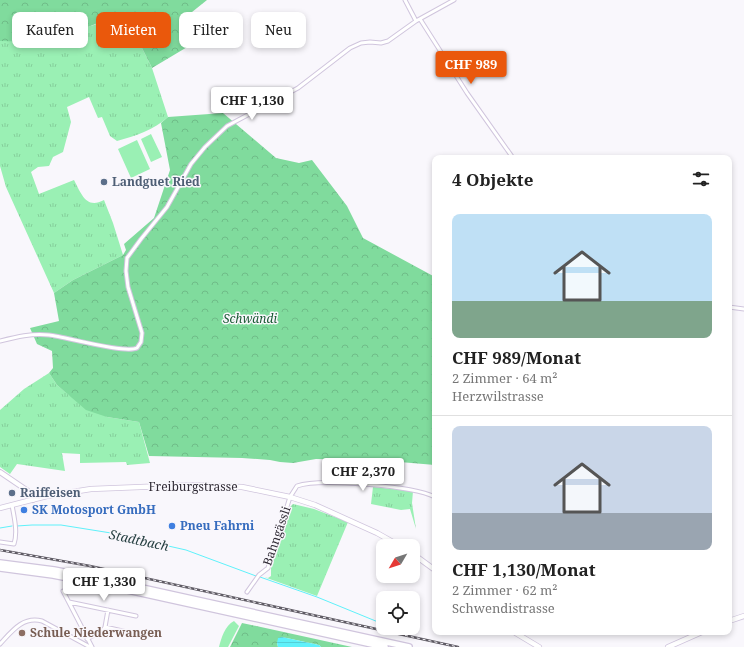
<!DOCTYPE html>
<html lang="de">
<head>
<meta charset="utf-8">
<style>
	body { margin:0; font-family:"Noto Serif",serif; background:#f2f2f2; color:#222; height:100vh; display:flex; flex-direction:column; font-size:15px; white-space:nowrap }
	* { box-sizing:border-box; margin:0 }
	p { font-size:13px; color:#767676 }
	.icon { flex:none; width:22px; height:22px; fill:none; stroke:currentColor; stroke-width:2; stroke-linecap:round; stroke-linejoin:round }
	.map { position:relative; flex:1; overflow:hidden }
	.details { position:absolute; left:432px; top:155px; width:300px; height:480px; display:flex; flex-direction:column; background:#fff; border-radius:8px; box-shadow:0 2px 6px #0003 }
	.details>* { flex:none }
	.hud { position:absolute; left:12px; top:12px; width:360px; height:36px; display:flex; gap:8px }
	.needle { width:26px; rotate:231deg }
	.fabs { position:absolute; left:376px; top:539px; display:grid; gap:8px }
	.fabs a { display:grid; place-items:center; width:44px; height:44px; border-radius:8px; background:#fff; box-shadow:0 2px 6px #0003; font-size:20px }
	.price { position:absolute; translate:-50% -34px; padding:0 9px; border-radius:4px; background:#fff; color:#222; font-size:13px; line-height:26px; filter:drop-shadow(0 1px 2px #0008) }
	.price::after { content:''; position:absolute; left:50%; top:24px; width:12px; height:9px; margin-left:-6px; background:inherit; clip-path:polygon(0 0,100% 0,50% 100%) }
	.price.current { background:#ea580c; color:#fff }
	ul { padding:0; list-style:none }
	li { display:grid; align-content:center; gap:8px; height:212px; padding:0 20px }
	li+li { border-top:1px solid #e0e0e0 }
	li span { display:grid; place-items:center; height:124px; border-radius:8px; color:#555 }
	li>.icon { margin-inline-start:auto }
	span .icon { width:72px; height:72px; fill:#fffc; stroke-width:1 }
	li b { font-size:17px }
	h2 { display:flex; justify-content:space-between; align-items:center; height:48px; padding:0 20px; font-size:17px }
	.chip { padding:0 14px; border-radius:8px; background:#fff; box-shadow:0 2px 6px #0003; font-size:14px; line-height:36px }
	.chip.current { background:#ea580c; color:#fff }
	.map>svg:first-child { display:block }
</style>
</head>
<body>
<div class="map">
<svg width="744" height="647" viewBox="0 0 744 647">
	<defs>
		<pattern id="grass-tufts" width="24" height="20" patternUnits="userSpaceOnUse"><rect width="24" height="20" fill="#9af0b4"/><path d="M3 7l-1-3M5 7V3M7 7l1-3M15 17l-1-3M17 17v-4M19 17l1-3" fill="none" stroke="#85ce9b"/></pattern>
		<pattern id="forest-crowns" width="20" height="18" patternUnits="userSpaceOnUse"><rect width="20" height="18" fill="#80db9d"/><path d="M2 6a3 3 0 1 1 6 0M12 15a3 3 0 1 1 6 0" fill="none" stroke="#6fbc88"/></pattern>
		<pattern id="water-rules" width="6" height="5" patternUnits="userSpaceOnUse"><rect width="6" height="5" fill="#5ff1fa"/><path d="M0 2.5h6" fill="none" stroke="#53cfd7"/></pattern>
	</defs>
	<rect width="100%" height="100%" fill="#f9f7fc"/>
	<path fill="url(#grass-tufts)" d="M124 12 152 68 168 117C154 130 135 136 117 141L110 136 102 117 98 118 89 97 67 107 71 122 63 152 53 157 49 166 38 167 31 172 39 194 74 180C81 193 86 210 104 200L113 223 123 255 73 280 54 293 6 187 0 166V41L40 40 94 25Z
		M49 373 57 385 69 395 107 417 139 422 150 463 127 465 126 462 80 463V454L62 453 65 471 17 464 10 474 0 467V410L24 389Z
		M373 487 413 491 412 503 416 529 410 509 401 510 371 504Z
		M293 504 314 509 348 522 317 596 264 577 268 578 271 576V564L289 508Z"/>
	<path fill="url(#forest-crowns)" d="M0 0H207L192 12 199 40 152 68 124 12C97 23 70 36 41 40 28 42 13 41 0 41Z
		M223 113 276 158 299 163 312 160 347 206 363 238 435 277V465L388 461 316 459 293 463 280 462 270 460 242 458 149 456 139 422 107 417 86 410 57 385 49 373 53 368 52 351 37 344 30 328 59 321 54 293 73 280 123 255 126 250 124 244 154 218 170 170 161 123 168 117Z
		M242 623 352 647H321L319 645 282 637 277 643 278 647H230Z"/>
	<path fill="#9af0b4" d="M151 134 162 157 151 162 141 139Z
		M137 140 150 169 131 178 118 149Z
		M234 621 239 626 228 647H219C221 639 225 625 234 621Z"/>
	<path fill="url(#water-rules)" d="M282 637 319 645 321 647H278L277 643 278 638Z"/>
	<g fill="none" stroke-linecap="round" stroke-linejoin="round">
		<path stroke="#5ff1fa" stroke-width="1" d="M17 526 32 525H61L111 533 186 550 256 576
			M0 528 12 526
			M260 577 317 597 383 624
			M389 628V629"/>
		<g stroke="#d0c5dd" stroke-width="5">
			<path id="minor" d="M405 0 416 21
				M420 19 467 93 513 158
				M729 307 744 309
				M0 341C16 337 32 333 49 335 66 337 125 354 137 348L141 342 142 333 128 287 126 271 127 258 141 239 167 207 191 164 205 147 227 126 298 88 350 48 361 43 370 42 381 43 388 41 416 21 454 0
				M0 542 14 544C18 532 14 517 12 505
				M63 591 92 647
				M247 592 259 575 268 568 290 497 297 486C320 478 413 486 435 497
				M69 602 136 616
				M105 627 108 610
				M87 639 104 629 105 627 127 632
				M0 644C12 631 23 616 42 621L90 647"/>
		</g>
		<g stroke="#d0c5dd" stroke-width="6">
			<path id="secondary" d="M0 472 28 491 33 500"/>
		</g>
		<g stroke="#d0c5dd" stroke-width="6">
			<path id="primary" d="M0 508 47 496 91 489 190 485 242 487 290 497 315 505 377 533 400 546
				M413 554 435 570
				M729 621 744 616
				M514 632 539 647
				M668 647 702 632"/>
		</g>
		<g stroke="#d0c5dd" stroke-width="8">
			<path id="motorway" d="M0 563 54 570 115 582 409 647
				M0 568 53 575 114 587 385 647"/>
		</g>
		<use href="#minor" stroke="#fff" stroke-width="3"/>
		<use href="#secondary" stroke="#fff" stroke-width="4"/>
		<use href="#primary" stroke="#fff" stroke-width="4.5"/>
		<use href="#motorway" stroke="#fff" stroke-width="5.5"/>
		<g stroke="#5f5b64" stroke-width="2.5">
			<path id="rail" d="M0 550 90 566 458 647"/>
		</g>
		<use href="#rail" stroke="#f9f7fc" stroke-width="1" stroke-dasharray="3" stroke-linecap="butt"/>
	</g>
	<g fill="#5c6f8a" stroke="#f9f7fc" stroke-width="1.5">
		<circle cx="104" cy="182" r="4"/>
		<circle cx="12" cy="493" r="4"/>
	</g>
	<g fill="#3f7fe0" stroke="#f9f7fc" stroke-width="1.5">
		<circle cx="24" cy="510" r="4"/>
		<circle cx="172" cy="526" r="4"/>
	</g>
	<circle fill="#8d6e63" stroke="#f9f7fc" stroke-width="1.5" cx="22" cy="633" r="4"/>
	<g text-anchor="middle" stroke-width="3" stroke-linejoin="round" paint-order="stroke">
		<g font-size="12" font-weight="bold" fill="#4e5e75" stroke="#f9f7fc" text-anchor="start">
			<text x="112" y="186">Landguet Ried</text>
			<text x="20" y="497">Raiffeisen</text>
		</g>
		<g font-size="12" font-style="italic" fill="#1a5b34" stroke="#f9f7fc">
			<text x="250" y="323">Schwändi</text>
		</g>
		<g font-size="12" fill="#302b35" stroke="#f9f7fc">
			<text x="193" y="491">Freiburgstrasse</text>
			<text transform="translate(277 536) rotate(-71)" y="4">Bahngässli</text>
		</g>
		<g font-size="12" font-weight="bold" fill="#366cbe" stroke="#f9f7fc" text-anchor="start">
			<text x="32" y="514">SK Motosport GmbH</text>
			<text x="180" y="530">Pneu Fahrni</text>
		</g>
		<g font-size="12" font-weight="bold" fill="#785e54" stroke="#f9f7fc" text-anchor="start">
			<text x="30" y="637">Schule Niederwangen</text>
		</g>
		<g font-size="13" font-style="italic" fill="#263f41" stroke="#f9f7fc">
			<text transform="translate(139 540) rotate(12)" y="5">Stadtbach</text>
		</g>
	</g>
</svg>
<div class="fabs">
<a><svg class="needle" viewBox="-14 -14 28 28"><path d="M0-13l5 13h-10z" fill="#e53935"/><path d="M0 13l5-13h-10z" fill="#767676"/></svg></a>
<a><svg class="icon" aria-label="locate" viewBox="0 0 24 24"><circle cx="12" cy="12" r="6"/><path d="M12 2v4M12 18v4M2 12h4M18 12h4"/></svg></a>
</div>
<b class="price current" style="left:471px;top:85px">CHF 989</b>
<b class="price" style="left:252px;top:121px">CHF 1,130</b>
<b class="price" style="left:363px;top:492px">CHF 2,370</b>
<b class="price" style="left:104px;top:602px">CHF 1,330</b>
<div class="hud">
<a class="chip">Kaufen</a>
<a class="chip current">Mieten</a>
<a class="chip">Filter</a>
<a class="chip">Neu</a>
</div>
<section class="details">
<h2>4 Objekte<svg class="icon" aria-label="filters" viewBox="0 0 24 24"><path d="M4 7h16M4 17h16"/><circle cx="9" cy="7" r="2"/><circle cx="15" cy="17" r="2"/></svg></h2>
<ul>
<li><span style="background:linear-gradient(#bfe0f5 70%,#7fa58c 0)"><svg class="icon" aria-label="home" viewBox="0 0 24 24"><path d="M3 11l9-7 9 7M6 9v11h12V9"/></svg></span><div><b>CHF 989/Monat</b><p>2 Zimmer · 64 m²</p><p>Herzwilstrasse</p></div></li>
<li><span style="background:linear-gradient(#c9d6e8 70%,#9aa5b1 0)"><svg class="icon" aria-label="home" viewBox="0 0 24 24"><path d="M3 11l9-7 9 7M6 9v11h12V9"/></svg></span><div><b>CHF 1,130/Monat</b><p>2 Zimmer · 62 m²</p><p>Schwendistrasse</p></div></li>
</ul>
</section>
</div>
</body>
</html>
